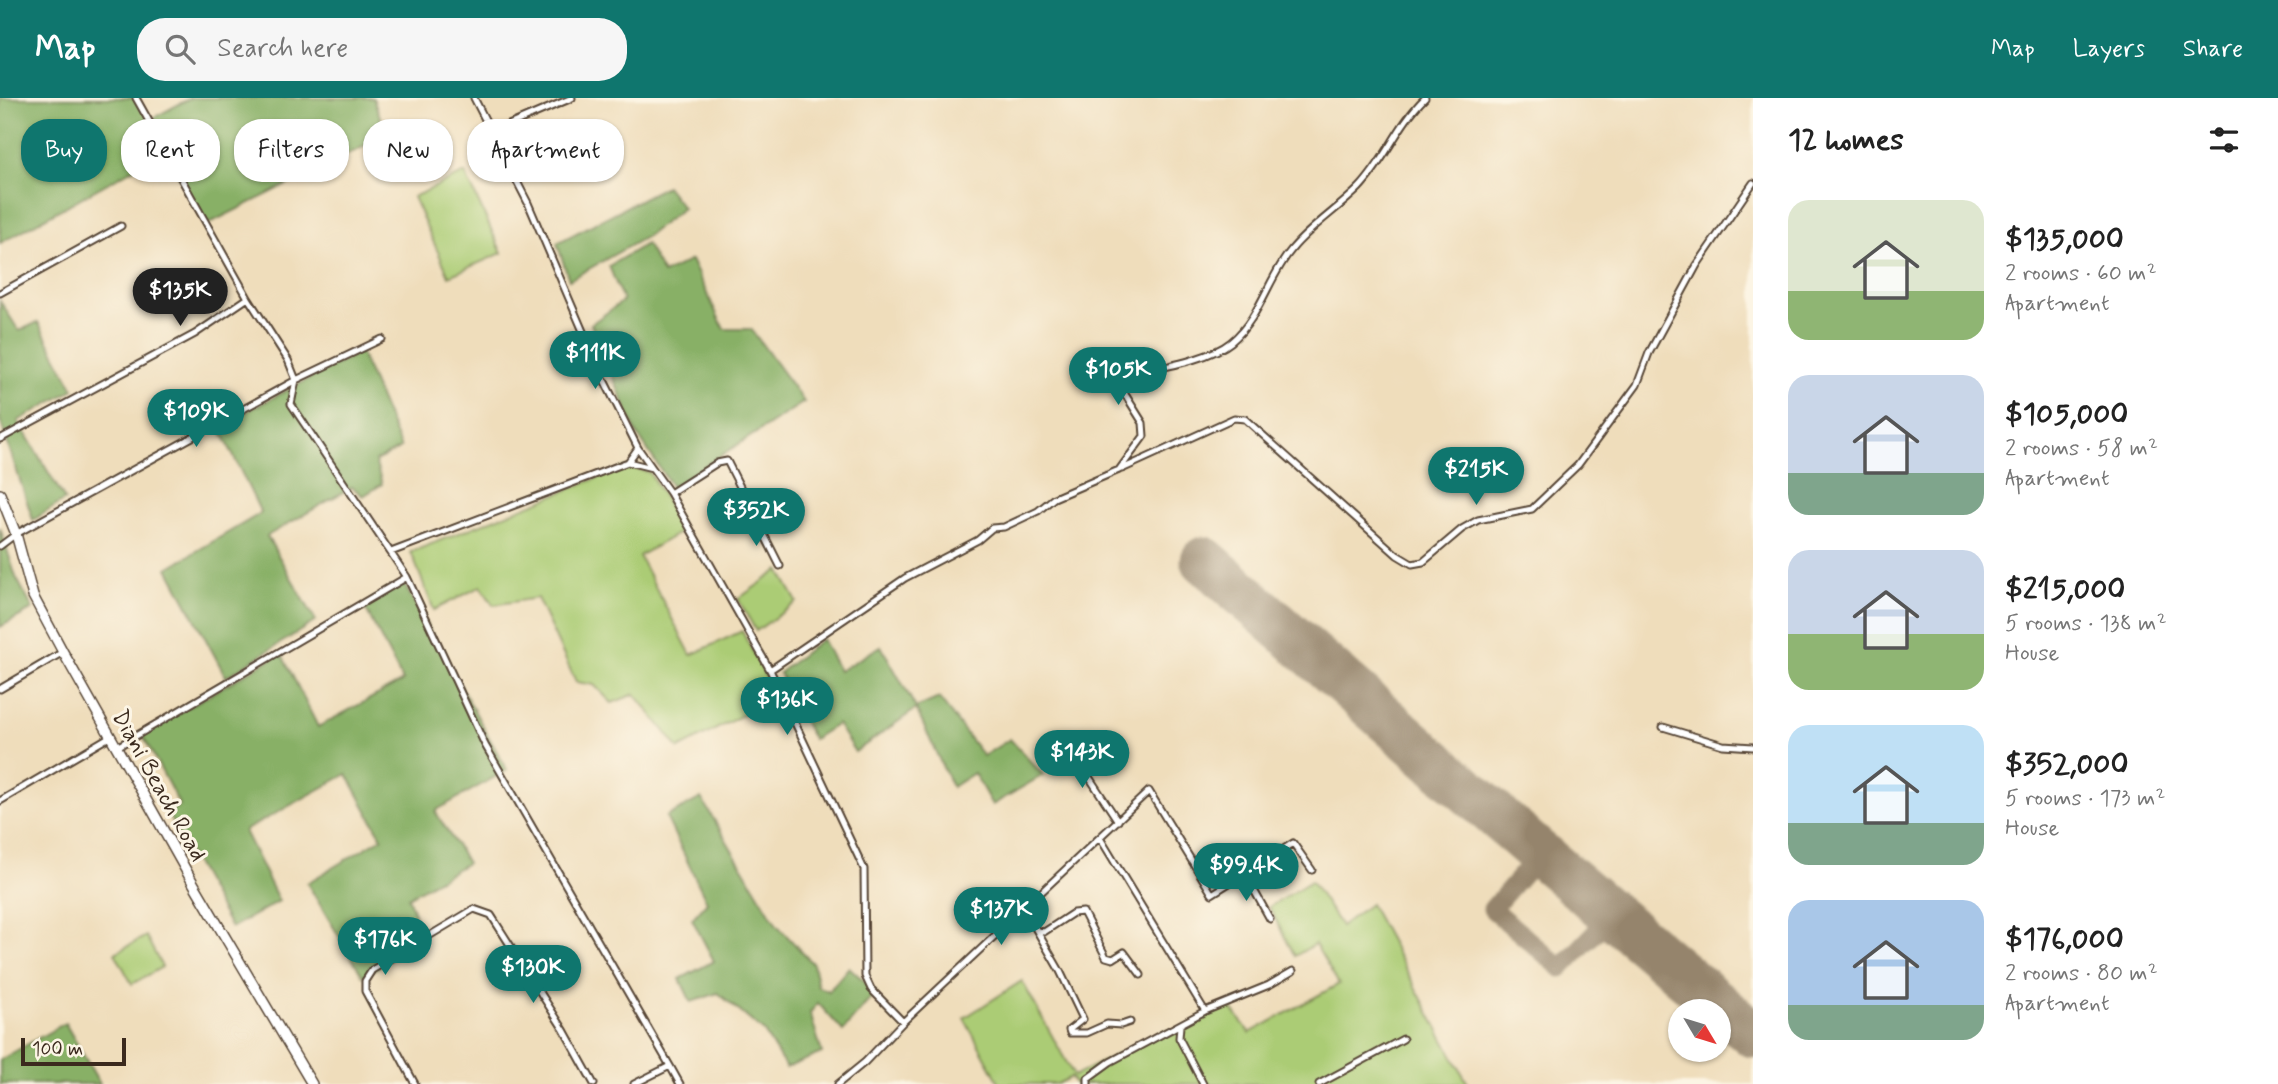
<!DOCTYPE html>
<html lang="en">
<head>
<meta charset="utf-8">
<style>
	body { margin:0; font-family:Mynerve,sans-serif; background:#f6f6f6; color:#222; height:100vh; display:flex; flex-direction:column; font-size:26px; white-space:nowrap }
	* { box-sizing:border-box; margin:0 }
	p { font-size:23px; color:#767676 }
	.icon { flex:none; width:38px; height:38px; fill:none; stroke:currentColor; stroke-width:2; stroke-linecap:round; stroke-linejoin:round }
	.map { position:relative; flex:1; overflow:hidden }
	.details { display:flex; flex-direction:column; background:#fff; width:525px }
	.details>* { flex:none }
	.banner { position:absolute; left:21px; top:21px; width:665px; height:63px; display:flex; gap:14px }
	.needle { width:46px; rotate:128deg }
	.fabs { position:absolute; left:1668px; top:901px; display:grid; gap:14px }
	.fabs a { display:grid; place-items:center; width:63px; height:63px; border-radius:50%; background:#fff; box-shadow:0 2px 5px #0004; font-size:35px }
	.scale { position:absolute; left:21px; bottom:18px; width:105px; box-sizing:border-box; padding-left:7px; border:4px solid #3b2a1e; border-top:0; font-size:19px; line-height:24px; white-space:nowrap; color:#3b2a1e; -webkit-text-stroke:5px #fcf5e5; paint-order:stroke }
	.price { position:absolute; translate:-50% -60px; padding:0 16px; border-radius:24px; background:#0f766e; color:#fff; font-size:23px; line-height:46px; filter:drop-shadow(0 2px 4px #0008) }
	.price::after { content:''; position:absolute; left:50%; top:42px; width:21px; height:16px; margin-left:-10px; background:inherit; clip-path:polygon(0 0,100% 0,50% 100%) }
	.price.active { background:#222; color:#fff }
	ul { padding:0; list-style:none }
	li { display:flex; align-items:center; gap:21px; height:175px; padding:0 35px }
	li span { display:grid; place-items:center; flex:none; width:196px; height:140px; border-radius:21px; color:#555 }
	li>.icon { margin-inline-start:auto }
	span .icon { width:84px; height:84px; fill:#fffc; stroke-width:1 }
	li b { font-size:30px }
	h2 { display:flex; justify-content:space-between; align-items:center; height:84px; padding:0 35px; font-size:30px }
	.tag { padding:0 24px; border-radius:28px; background:#fff; box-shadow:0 2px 5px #0004; font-size:24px; line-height:63px }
	.tag.active { background:#0f766e; color:#fff }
	header { display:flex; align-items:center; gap:42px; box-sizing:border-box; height:98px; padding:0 35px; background:#0f766e; color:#fff }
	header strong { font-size:33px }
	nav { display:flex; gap:38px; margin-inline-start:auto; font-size:24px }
	.search { width:490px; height:63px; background:#f6f6f6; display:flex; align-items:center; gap:18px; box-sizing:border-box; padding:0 24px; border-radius:28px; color:#767676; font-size:26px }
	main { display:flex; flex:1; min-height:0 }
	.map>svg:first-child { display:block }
</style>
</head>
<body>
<header>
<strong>Map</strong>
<div class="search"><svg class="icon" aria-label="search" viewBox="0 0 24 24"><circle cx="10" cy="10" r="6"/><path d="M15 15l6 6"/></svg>Search here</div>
<nav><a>Map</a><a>Layers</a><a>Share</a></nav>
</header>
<main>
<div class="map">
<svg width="1753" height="986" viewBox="0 0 1753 986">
	<rect width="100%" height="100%" fill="#fcf5e5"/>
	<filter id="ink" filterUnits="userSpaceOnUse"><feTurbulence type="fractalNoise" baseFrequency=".0143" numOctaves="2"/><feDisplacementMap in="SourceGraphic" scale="14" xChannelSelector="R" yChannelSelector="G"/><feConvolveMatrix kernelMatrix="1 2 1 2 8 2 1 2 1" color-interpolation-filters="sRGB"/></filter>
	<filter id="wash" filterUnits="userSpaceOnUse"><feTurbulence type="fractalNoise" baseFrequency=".00686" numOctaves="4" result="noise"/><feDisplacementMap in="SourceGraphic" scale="28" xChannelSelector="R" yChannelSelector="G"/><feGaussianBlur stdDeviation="1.57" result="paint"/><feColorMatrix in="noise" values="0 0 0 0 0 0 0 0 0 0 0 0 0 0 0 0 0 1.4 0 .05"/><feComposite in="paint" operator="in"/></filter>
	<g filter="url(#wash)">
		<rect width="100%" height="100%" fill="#efddbb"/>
		<path fill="#abcc74" stroke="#737b49" stroke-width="2" d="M465 75 502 155 449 178 413 99Z
			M625 369 649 374 684 432 639 458 691 557 742 533 776 599 679 651 635 596 612 605 594 587 576 584 537 500 493 507 481 488 434 512 411 454Z
			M779 472 797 504 756 533 738 501Z
			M1311 783 1341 828 1370 806 1468 986H1075L1071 979 1057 986H1000L964 920 1022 883 1074 978 1166 932 1175 936 1229 907 1250 935 1339 886 1315 846 1295 858 1269 809Z
			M146 838 162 869 132 886 115 855Z"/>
		<path fill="#88b066" stroke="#626d42" stroke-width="2" d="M0 0H137L150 22 190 0H373L387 37 206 127 165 53 0 145Z
			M666 88 683 110 647 138 569 182 557 145Z
			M646 146 663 176 691 162 724 231H751L804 304 672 389 636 334 591 226 623 203 609 168Z
			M0 203 19 233 38 224 74 291 18 323 65 402 33 422 0 322Z
			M360 254 401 350 375 363 382 386 363 398 352 389 267 438 316 523 226 579 168 470 261 415 219 328Z
			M0 430 16 479 33 511 0 529Z
			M404 486 507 672 435 713 467 765 408 799 424 841 363 878 307 785 382 740 347 676 244 733 279 803 231 830 167 715 180 708 142 636 281 555 318 629 403 583 364 508Z
			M822 541 839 573 881 548 916 610 939 600 983 658 1010 641 1043 677 992 707 974 675 952 689 916 611 855 654 837 626 813 641 800 617 804 612 799 601 792 599 779 575Z
			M701 700 777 827 813 866 818 889 829 893 849 869 876 894 843 933 818 905 810 915 822 955 786 970 764 934 718 895 691 904 680 881 714 863 692 821 707 804 666 719Z
			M65 925 100 986H0V962Z"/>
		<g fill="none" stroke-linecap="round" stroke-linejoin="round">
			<path stroke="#95846c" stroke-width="19" d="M1540 756 1492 811 1561 870 1612 817"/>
			<path stroke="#95846c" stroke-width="47" d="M1204 462 1540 756 1753 936"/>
		</g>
	</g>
	<g filter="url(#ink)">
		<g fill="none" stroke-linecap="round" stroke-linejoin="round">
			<g stroke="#564536" stroke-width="9">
				<path id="minor" d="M136 0 248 200 288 262 296 282 291 306 407 479 485 647 670 968
					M492 34 572 0
					M0 195 121 128
					M0 341 195 236 248 200
					M638 350 670 395 770 572 864 771 865 878 871 891 903 924
					M628 364 652 370
					M1122 371 1234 320 1245 321 1397 457 1412 466 1423 464 1462 431 1478 422 1532 411 1578 367 1637 287 1649 255 1697 167 1753 85
					M670 395 717 365 727 363 780 468
					M0 448 16 436 296 282 382 241
					M391 454 628 364 638 350 603 280 528 105 474 0
					M770 572 905 480 978 442 992 430 1004 429 1038 413 1054 400 1119 372 1144 338 1143 325 1123 293 1130 277C1158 270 1209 262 1231 244 1261 219 1268 179 1292 151 1311 128 1338 111 1359 90 1385 63 1398 26 1425 0
					M0 591 63 554
					M1663 629 1723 647 1753 649
					M1079 645 1089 663 1085 673 1118 723
					M117 649 407 479
					M0 703 111 638
					M1100 740 1205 913
					M1245 776 1270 821
					M1023 809 1060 873 1083 921 1069 932 1070 935H1087L1107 926 1121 927 1130 924
					M1038 833 1044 834 1073 815 1083 814 1106 859 1113 861 1124 854 1141 877
					M1180 928 1179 940 1203 986
					M415 986 365 893V883L372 872 474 811 491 817 564 932 594 986
					M634 986 670 968 680 986
					M838 986 865 964 903 924 1149 693 1212 796 1293 745 1312 772
					M1088 986V980L1110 964 1205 913 1269 887 1293 873
					M1319 986 1403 941"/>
			</g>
			<g stroke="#564536" stroke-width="12">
				<path id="primary" d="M0 396 16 436 33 498 63 554 192 783 312 986"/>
			</g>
			<use href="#minor" stroke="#fff" stroke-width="5"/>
			<use href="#primary" stroke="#fff" stroke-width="9"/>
		</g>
	</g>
	<g text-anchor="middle" stroke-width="6" stroke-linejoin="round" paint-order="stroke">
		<g font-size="23" fill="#3b2a1e" stroke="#fcf5e5">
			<text transform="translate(160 687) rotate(61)" y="8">Diani Beach Road</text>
		</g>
	</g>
</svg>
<div class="fabs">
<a><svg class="needle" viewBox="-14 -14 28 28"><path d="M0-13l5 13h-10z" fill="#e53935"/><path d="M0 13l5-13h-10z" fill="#767676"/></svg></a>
</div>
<div class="scale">100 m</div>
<b class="price active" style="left:180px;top:230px">$135K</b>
<b class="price" style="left:595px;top:293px">$111K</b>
<b class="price" style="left:1118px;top:309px">$105K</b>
<b class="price" style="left:196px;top:351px">$109K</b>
<b class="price" style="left:1476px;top:409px">$215K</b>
<b class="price" style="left:756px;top:450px">$352K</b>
<b class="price" style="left:787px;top:639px">$136K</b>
<b class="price" style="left:1082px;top:692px">$143K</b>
<b class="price" style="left:1246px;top:805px">$99.4K</b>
<b class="price" style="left:1001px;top:849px">$137K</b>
<b class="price" style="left:385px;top:879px">$176K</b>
<b class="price" style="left:533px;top:907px">$130K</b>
<div class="banner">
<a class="tag active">Buy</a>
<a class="tag">Rent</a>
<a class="tag">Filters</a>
<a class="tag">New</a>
<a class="tag">Apartment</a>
</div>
</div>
<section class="details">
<h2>12 homes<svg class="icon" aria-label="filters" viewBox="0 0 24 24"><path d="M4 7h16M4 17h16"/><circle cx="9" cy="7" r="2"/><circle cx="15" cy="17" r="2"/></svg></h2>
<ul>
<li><span style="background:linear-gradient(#dfe7d0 65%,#8fb573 0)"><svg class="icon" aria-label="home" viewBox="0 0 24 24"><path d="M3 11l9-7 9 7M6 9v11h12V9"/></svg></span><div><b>$135,000</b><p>2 rooms · 60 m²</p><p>Apartment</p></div></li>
<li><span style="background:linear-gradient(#c9d6e8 70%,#7fa58c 0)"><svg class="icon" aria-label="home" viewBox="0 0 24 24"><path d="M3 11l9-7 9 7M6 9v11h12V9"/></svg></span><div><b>$105,000</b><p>2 rooms · 58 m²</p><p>Apartment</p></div></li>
<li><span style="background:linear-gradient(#c9d6e8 60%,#8fb573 0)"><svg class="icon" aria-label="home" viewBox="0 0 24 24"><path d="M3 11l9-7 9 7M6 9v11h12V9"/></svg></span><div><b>$215,000</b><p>5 rooms · 138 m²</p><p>House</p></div></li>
<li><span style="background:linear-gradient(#bfe0f5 70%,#7fa58c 0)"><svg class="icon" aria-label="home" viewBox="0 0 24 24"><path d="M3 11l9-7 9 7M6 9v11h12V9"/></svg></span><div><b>$352,000</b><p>5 rooms · 173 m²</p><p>House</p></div></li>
<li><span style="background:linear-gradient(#a9c7e8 75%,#7fa58c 0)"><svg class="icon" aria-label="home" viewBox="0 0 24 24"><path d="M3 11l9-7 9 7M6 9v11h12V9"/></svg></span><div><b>$176,000</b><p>2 rooms · 80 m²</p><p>Apartment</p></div></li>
</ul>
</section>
</main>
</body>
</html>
